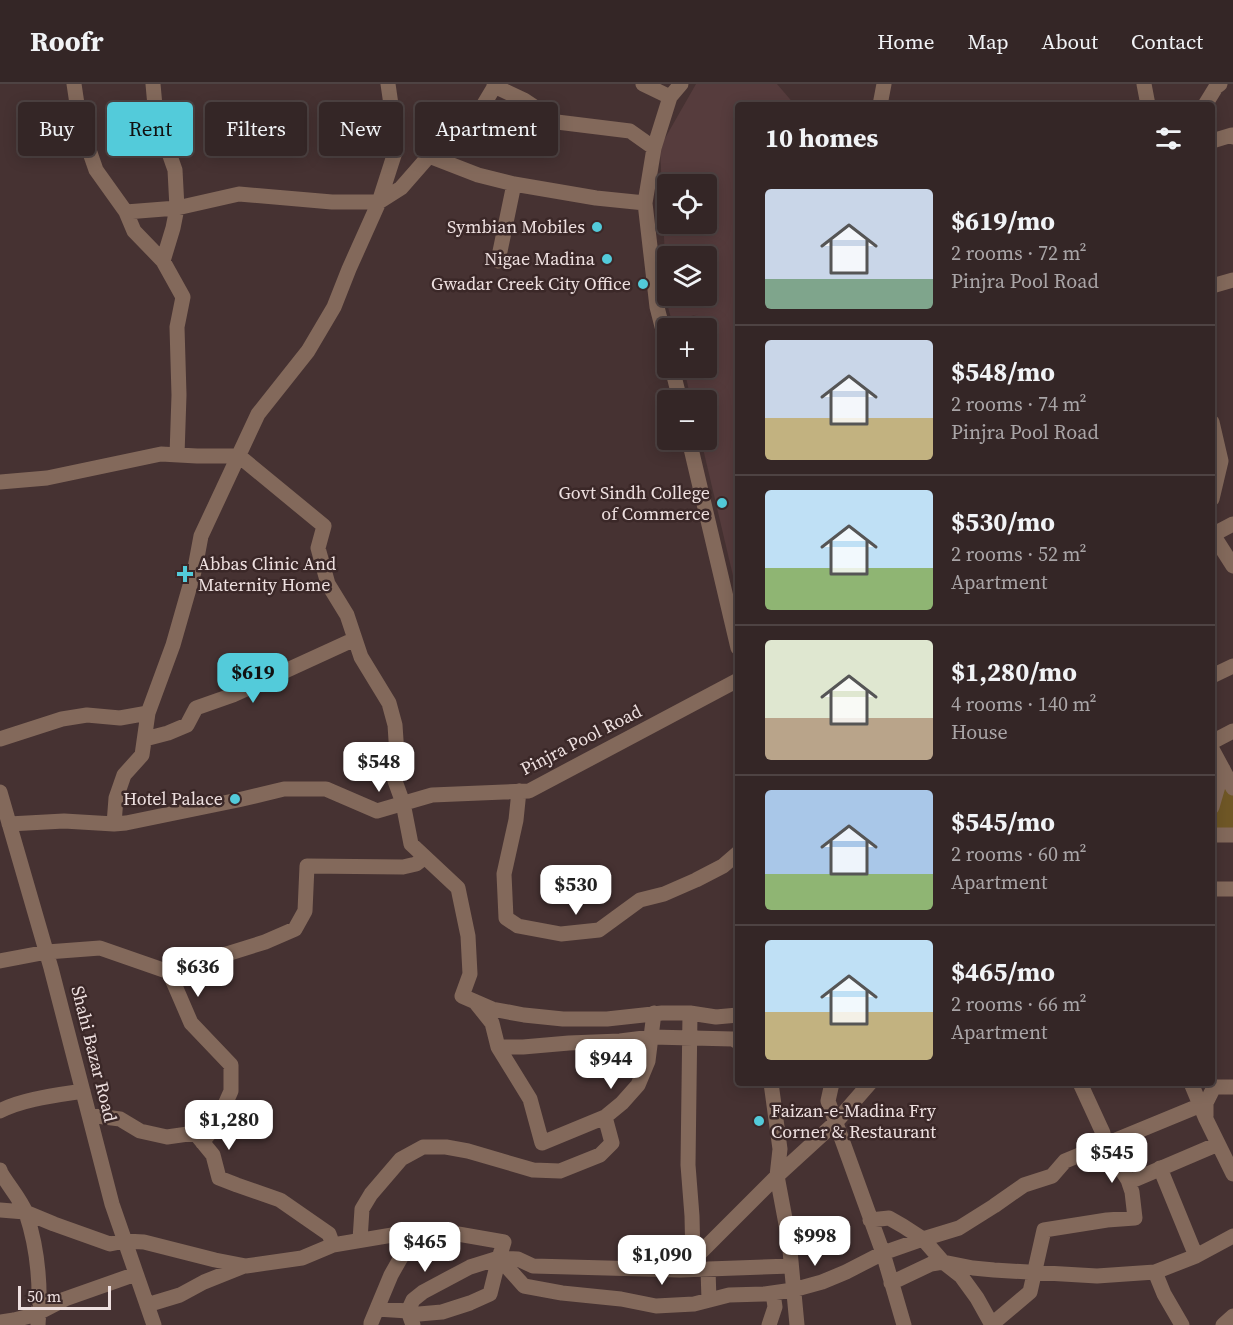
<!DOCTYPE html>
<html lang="en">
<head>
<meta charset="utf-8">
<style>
	body { margin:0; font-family:"Source Serif 4",serif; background:#3f3232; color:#f1f3f6; height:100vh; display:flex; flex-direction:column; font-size:22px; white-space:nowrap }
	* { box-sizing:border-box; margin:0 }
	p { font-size:20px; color:#a9a5a7 }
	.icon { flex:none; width:33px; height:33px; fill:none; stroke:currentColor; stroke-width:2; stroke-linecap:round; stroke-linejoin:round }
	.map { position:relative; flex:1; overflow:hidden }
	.side { position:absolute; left:735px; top:18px; width:480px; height:984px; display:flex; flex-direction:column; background:#342626; border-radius:6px; box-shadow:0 3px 15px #0003,0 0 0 2px #4e4343 }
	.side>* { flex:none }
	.hud { position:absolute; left:18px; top:18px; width:570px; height:54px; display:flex; gap:12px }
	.tools { position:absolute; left:657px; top:90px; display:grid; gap:12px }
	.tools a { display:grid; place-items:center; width:60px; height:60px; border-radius:6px; background:#342626; box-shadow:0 3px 15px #0003,0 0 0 2px #4e4343; font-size:30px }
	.scale { position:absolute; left:18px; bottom:15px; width:93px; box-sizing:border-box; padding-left:6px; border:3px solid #eee0e0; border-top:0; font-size:16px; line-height:21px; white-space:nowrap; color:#eee0e0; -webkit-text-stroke:4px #3b2828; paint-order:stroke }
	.price { position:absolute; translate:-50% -51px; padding:0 14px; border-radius:12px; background:#fff; color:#222; font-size:20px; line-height:39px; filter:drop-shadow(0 2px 3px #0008) }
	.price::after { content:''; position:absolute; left:50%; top:36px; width:18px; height:14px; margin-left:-9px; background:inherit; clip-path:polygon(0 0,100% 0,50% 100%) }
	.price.current { background:#53cbda; color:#111 }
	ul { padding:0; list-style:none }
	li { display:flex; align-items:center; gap:18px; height:150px; padding:0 30px }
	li+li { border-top:2px solid #4e4343 }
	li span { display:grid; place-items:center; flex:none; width:168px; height:120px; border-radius:6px; color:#555 }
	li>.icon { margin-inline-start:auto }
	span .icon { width:72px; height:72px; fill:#fffc; stroke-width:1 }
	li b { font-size:26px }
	h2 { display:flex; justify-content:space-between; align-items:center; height:72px; padding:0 30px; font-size:26px }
	.chip { padding:0 21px; border-radius:6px; background:#342626; box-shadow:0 3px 15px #0003,0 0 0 2px #4e4343; font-size:21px; line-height:54px }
	.chip.current { background:#53cbda; color:#111 }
	header { display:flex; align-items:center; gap:36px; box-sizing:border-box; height:84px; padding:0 30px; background:#342626; border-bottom:2px solid #4e4343 }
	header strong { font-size:28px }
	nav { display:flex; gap:33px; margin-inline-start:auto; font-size:21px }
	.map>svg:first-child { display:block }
</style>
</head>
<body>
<header>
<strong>Roofr</strong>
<nav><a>Home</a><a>Map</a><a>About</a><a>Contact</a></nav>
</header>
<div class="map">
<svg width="1233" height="1241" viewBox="0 0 1233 1241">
	<rect width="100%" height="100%" fill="#463232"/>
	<path fill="#563c3d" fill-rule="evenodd" d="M696 0H777L795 21H738V513L701 356H706V316H691L684 284H706V244H674L673 238 699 230 672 237 667 220 660 63ZM668 100H706V140H668ZM668 172H706V212H668Z"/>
	<path fill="#6f5726" d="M1223 685 1233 703V751H1212V723Z"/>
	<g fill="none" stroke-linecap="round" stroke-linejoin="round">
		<path stroke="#83695b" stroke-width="15" d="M74 0 80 40 96 86 126 128 134 147 163 177
			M153 0 155 22 163 52 175 86 177 124 173 144 163 177 183 213 177 243 179 311 177 371
			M643 0 670 13
			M1144 0 1148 21
			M494 2 524 16 557 38 630 47 654 64
			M880 21 884 0
			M1205 21 1216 3 1220 0
			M1212 57 1232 51 1233 53
			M429 72 478 91 514 100 596 114 645 119
			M126 128 177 124 239 110 332 118H379L401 104 429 72 472 40 496 0
			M498 177 514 100
			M1212 202 1233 196
			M668 266 657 223 645 119 654 64 670 13 681 0
			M672 284 680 316
			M1212 338 1221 377 1212 415
			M689 356 738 564
			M0 398 47 394 161 370 197 372H239L324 442 318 464 328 500 347 531 361 573 389 619 395 641 397 671 395 697 403 719 411 760 458 804 468 852 470 890 462 912 492 925 524 931 563 935H607L662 929H690
			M1212 449 1233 482
			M1214 450 1233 440
			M1212 592 1233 582
			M0 655 62 635 87 631 120 634 148 629
			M145 655 168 649 187 641 196 624 233 611 355 555
			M1212 658 1233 647
			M1212 665 1233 704
			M519 707 516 736 504 790 506 834 518 842 561 850 599 846 640 816 664 810 696 796 723 782 738 769
			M0 708 51 884 112 1120 154 1241
			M1212 723 1223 685
			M9 740 64 737 114 740 126 739 238 716 284 705H326L377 727 432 711 529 707 738 596
			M114 740 116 714 124 691 142 671 148 629 173 561 195 484 201 452 258 330 308 267 334 223 349 185 379 118 397 62 388 0
			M1212 751H1233
			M1212 805H1233
			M0 877 47 868 100 864 169 888 191 939 231 981V1007L215 1043 202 1058
			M169 888 265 858 295 845 305 827 307 782 403 783 416 780 425 773
			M476 919 492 939 498 963 530 1015 542 1059 605 1033 622 1019 638 1001 648 977 654 929
			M498 963H523L569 959 620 957 652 953 733 955 738 958
			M771 999 780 1065 777 1092 789 1156 797 1241
			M832 999 828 1017 883 1169 904 1241
			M1191 999 1206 1035 1233 1090
			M0 1027C22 1015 58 1011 83 1007
			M89 1031 120 1035 140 1047 167 1053 195 1049 213 1071 219 1094 237 1101 280 1116 329 1150 333 1161
			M1206 1032V1019L1214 1003H1233
			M1160 1084 1196 1172
			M0 1086 1 1089C8 1101 21 1116 26 1129 38 1165 41 1204 38 1241
			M1129 1098 1218 1060
			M0 1126 25 1128 54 1140 110 1160 125 1157 144 1158 215 1176 246 1182 302 1174 333 1161 416 1147
			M870 1136 889 1134 903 1142 923 1155 943 1178 961 1192 977 1214 992 1241
			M360 1156 362 1125 371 1110 401 1075 423 1063H446L468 1067 533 1086 560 1087 600 1071 612 1059 605 1033
			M499 1174 524 1202 562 1209 621 1215 656 1222 694 1220 729 1211 765 1210 793 1206 822 1198 846 1188 883 1169 923 1155 959 1144 994 1122 1024 1101 1052 1092 1065 1077 1201 1021
			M693 1176 692 1132 688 1081 690 929 716 933 738 931
			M708 1185 709 1216
			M680 1186 791 1182
			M1155 1188 1164 1210 1182 1241
			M891 1199 931 1180 943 1178 973 1184 994 1186 1097 1192 1155 1188 1196 1172 1233 1152
			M147 1221 180 1211 204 1198 244 1182
			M0 1238 14 1236 34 1231 65 1215 136 1190
			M371 1241V1239L391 1191 416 1147 458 1150 504 1158 499 1174 490 1210 470 1219 442 1228 419 1230 408 1227 377 1225
			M413 1241 408 1227 413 1216 423 1208 470 1183 499 1174 518 1175 533 1182 680 1186 693 1176 777 1092 836 1038 870 999
			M769 1241 775 1223 773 1209
			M991 1241 1030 1208 1044 1146 1107 1136 1135 1134 1132 1108 1128 1096 1105 1061 1103 1049 1080 999
			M1223 1241 1233 1232"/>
	</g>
	<g fill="#53cbda" stroke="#3b2828" stroke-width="2">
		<circle cx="597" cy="143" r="6"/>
		<circle cx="607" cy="175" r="6"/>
		<circle cx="643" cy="200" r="6"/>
		<circle cx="722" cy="419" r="6"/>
		<path d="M182 481h6v6h6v6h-6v6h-6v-6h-6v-6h6z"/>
		<circle cx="235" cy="715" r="6"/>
		<circle cx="759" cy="1037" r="6"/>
	</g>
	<g text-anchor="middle" stroke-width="5" stroke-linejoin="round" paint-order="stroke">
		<g font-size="18" fill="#eee0e0" stroke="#3b2828" text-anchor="end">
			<text x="585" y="149">Symbian Mobiles</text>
			<text x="595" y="181">Nigae Madina</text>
			<text x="631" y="206">Gwadar Creek City Office</text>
			<text x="710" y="415">Govt Sindh College<tspan x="710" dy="21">of Commerce</tspan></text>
			<text x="198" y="486" text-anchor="start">Abbas Clinic And<tspan x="198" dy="21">Maternity Home</tspan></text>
			<text x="223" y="721">Hotel Palace</text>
			<text x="771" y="1033" text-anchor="start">Faizan-e-Madina Fry<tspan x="771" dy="21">Corner &amp; Restaurant</tspan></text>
		</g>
		<g font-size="18" fill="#eee0e0" stroke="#3b2828">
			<text transform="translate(581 656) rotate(-27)" y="6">Pinjra Pool Road</text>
			<text transform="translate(94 970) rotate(76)" y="6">Shahi Bazar Road</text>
		</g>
	</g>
</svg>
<div class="tools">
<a><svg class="icon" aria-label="locate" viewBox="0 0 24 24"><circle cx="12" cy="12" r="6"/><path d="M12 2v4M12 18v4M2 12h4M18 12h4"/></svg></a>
<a><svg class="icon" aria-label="layers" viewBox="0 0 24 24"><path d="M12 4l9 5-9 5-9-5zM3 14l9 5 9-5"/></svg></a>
<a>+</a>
<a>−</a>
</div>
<div class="scale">50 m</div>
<b class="price current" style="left:253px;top:620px">$619</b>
<b class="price" style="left:379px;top:709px">$548</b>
<b class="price" style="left:576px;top:832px">$530</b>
<b class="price" style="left:198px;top:914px">$636</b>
<b class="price" style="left:611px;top:1006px">$944</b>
<b class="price" style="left:229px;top:1067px">$1,280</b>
<b class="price" style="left:1112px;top:1100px">$545</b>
<b class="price" style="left:815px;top:1183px">$998</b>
<b class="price" style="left:425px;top:1189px">$465</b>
<b class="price" style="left:662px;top:1202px">$1,090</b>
<div class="hud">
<a class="chip">Buy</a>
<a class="chip current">Rent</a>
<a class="chip">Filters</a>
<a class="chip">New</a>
<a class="chip">Apartment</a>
</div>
<section class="side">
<h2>10 homes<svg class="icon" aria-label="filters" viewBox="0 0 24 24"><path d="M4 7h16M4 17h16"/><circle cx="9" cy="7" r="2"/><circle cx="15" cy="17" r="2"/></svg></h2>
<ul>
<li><span style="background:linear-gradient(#c9d6e8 75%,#7fa58c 0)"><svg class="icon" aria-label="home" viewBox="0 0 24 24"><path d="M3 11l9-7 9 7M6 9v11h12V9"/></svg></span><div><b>$619/mo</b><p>2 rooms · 72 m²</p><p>Pinjra Pool Road</p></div></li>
<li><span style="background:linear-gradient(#c9d6e8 65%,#c2b280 0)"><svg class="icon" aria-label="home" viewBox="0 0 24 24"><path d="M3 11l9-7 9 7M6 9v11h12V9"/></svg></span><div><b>$548/mo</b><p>2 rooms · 74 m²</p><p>Pinjra Pool Road</p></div></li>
<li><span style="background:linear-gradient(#bfe0f5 65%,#8fb573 0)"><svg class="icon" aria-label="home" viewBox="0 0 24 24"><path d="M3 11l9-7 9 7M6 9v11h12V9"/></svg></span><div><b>$530/mo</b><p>2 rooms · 52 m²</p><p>Apartment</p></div></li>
<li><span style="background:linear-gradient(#dfe7d0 65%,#b9a48a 0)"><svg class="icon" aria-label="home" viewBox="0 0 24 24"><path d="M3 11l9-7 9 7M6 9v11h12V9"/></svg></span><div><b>$1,280/mo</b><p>4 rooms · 140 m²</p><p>House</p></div></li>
<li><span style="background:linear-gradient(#a9c7e8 70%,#8fb573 0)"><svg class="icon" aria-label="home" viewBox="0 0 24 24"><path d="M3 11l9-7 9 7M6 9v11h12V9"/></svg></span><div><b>$545/mo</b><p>2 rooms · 60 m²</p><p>Apartment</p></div></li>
<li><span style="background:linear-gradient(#bfe0f5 60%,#c2b280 0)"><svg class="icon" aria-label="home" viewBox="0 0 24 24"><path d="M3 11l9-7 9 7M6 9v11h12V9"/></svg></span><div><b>$465/mo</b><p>2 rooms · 66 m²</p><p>Apartment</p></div></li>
</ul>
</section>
</div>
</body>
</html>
